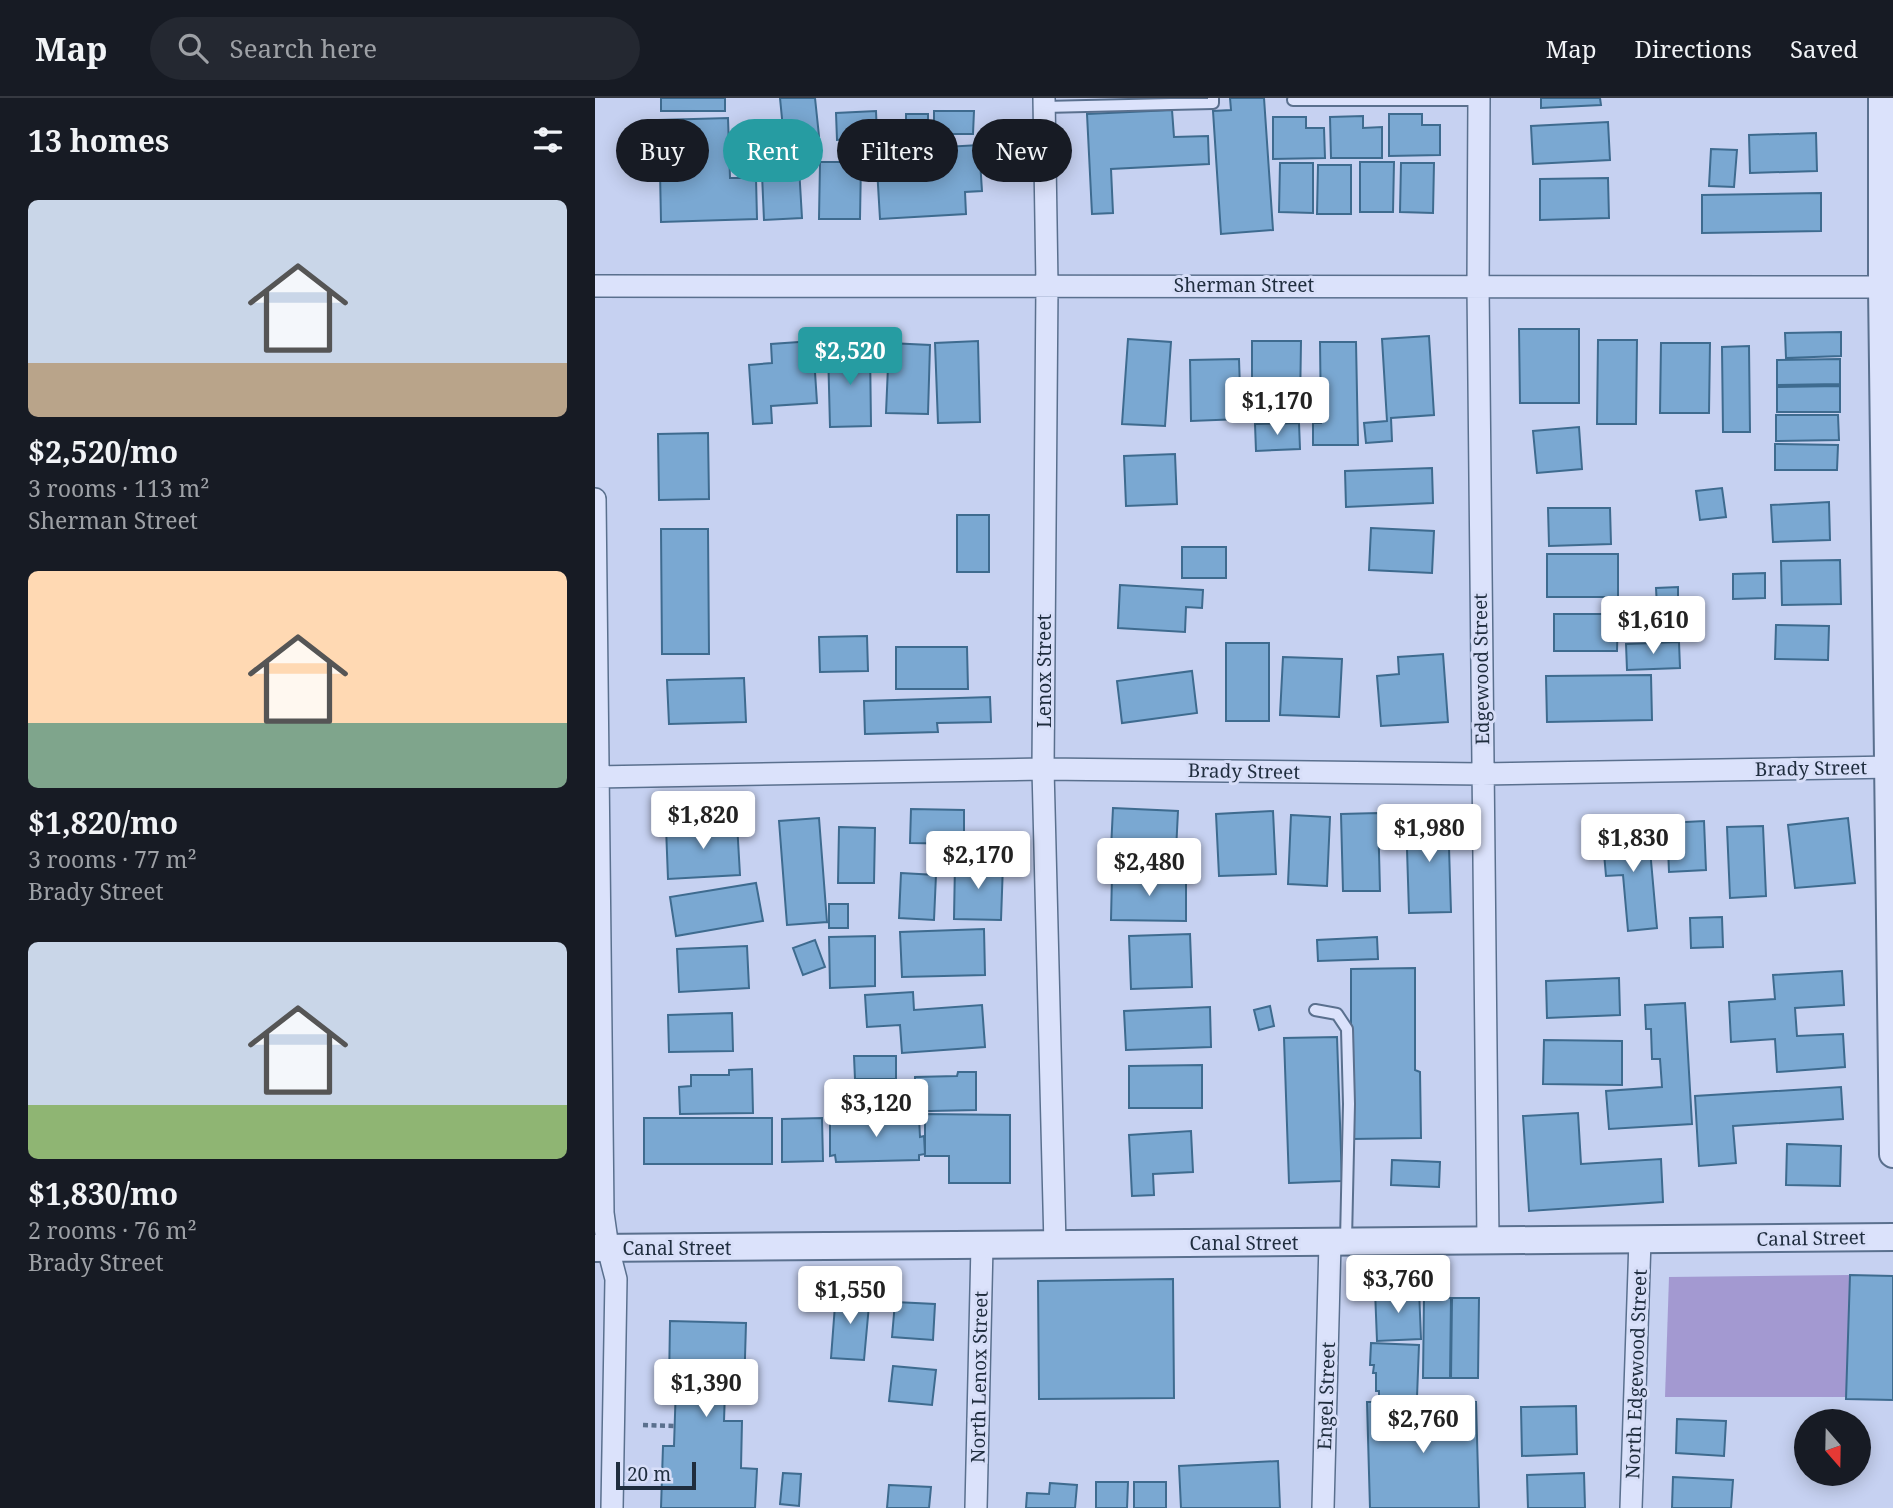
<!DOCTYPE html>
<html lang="en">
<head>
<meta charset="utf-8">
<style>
	body { margin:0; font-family:"Noto Serif",serif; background:#242831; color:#f1f3f6; height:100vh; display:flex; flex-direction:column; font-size:26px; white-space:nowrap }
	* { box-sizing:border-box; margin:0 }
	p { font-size:23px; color:#9ea1a6 }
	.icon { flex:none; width:38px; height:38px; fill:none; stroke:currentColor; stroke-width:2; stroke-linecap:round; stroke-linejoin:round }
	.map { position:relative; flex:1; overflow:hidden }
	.panel { display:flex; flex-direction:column; background:#171b24; width:595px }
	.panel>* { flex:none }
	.top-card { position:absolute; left:21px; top:21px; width:665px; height:63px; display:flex; gap:14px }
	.needle { width:46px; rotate:160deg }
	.buttons { position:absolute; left:1199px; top:1311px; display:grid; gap:14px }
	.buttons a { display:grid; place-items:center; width:77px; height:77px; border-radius:50%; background:#171b24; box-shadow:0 4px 18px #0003; font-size:35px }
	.scale { position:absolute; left:21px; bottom:18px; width:80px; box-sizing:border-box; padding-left:7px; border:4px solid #1f2d3e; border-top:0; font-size:19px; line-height:24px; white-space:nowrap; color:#1f2d3e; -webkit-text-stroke:5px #d7def8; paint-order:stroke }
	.price { position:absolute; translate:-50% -60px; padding:0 16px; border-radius:7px; background:#fff; color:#222; font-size:23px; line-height:46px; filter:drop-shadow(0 2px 4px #0008) }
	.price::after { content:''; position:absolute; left:50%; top:42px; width:21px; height:16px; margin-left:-10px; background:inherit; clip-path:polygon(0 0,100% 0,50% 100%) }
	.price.selected { background:#269ca2; color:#fff }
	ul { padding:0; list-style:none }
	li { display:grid; align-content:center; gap:14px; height:371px; padding:0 28px }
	li span { display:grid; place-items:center; height:217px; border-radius:10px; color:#555 }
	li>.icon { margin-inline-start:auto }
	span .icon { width:126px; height:126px; fill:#fffc; stroke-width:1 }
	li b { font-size:30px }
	h2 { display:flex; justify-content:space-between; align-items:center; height:84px; padding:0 28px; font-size:30px }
	.chip { padding:0 24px; border-radius:32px; background:#171b24; box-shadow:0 4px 18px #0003; font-size:24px; line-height:63px }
	.chip.selected { background:#269ca2; color:#fff }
	header { display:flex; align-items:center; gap:42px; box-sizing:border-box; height:98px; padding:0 35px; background:#171b24; border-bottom:2px solid #363941 }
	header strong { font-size:33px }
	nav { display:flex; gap:38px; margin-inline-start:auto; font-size:24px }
	.search { width:490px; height:63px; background:#242831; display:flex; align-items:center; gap:18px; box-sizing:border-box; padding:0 24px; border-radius:38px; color:#9ea1a6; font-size:26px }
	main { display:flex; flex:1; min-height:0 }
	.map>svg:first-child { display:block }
</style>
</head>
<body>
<header>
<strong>Map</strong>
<div class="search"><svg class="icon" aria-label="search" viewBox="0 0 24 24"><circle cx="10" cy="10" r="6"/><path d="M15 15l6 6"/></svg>Search here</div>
<nav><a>Map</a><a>Directions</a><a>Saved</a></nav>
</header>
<main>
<section class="panel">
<h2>13 homes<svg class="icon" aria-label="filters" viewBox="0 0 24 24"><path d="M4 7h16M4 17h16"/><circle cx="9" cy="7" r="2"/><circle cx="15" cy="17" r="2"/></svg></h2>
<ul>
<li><span style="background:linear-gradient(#c9d6e8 75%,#b9a48a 0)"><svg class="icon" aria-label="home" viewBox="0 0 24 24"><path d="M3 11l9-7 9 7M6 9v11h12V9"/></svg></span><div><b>$2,520/mo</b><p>3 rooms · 113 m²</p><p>Sherman Street</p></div></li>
<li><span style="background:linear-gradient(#ffd9b3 70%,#7fa58c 0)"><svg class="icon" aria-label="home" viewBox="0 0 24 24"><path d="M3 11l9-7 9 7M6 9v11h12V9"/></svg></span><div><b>$1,820/mo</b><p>3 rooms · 77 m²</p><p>Brady Street</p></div></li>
<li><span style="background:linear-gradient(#c9d6e8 75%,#8fb573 0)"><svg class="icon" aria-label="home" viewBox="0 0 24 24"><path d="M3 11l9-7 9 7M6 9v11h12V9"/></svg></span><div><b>$1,830/mo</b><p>2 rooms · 76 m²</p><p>Brady Street</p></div></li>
</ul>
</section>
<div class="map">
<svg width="1298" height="1410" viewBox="0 0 1298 1410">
	<rect width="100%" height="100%" fill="#c6d1f1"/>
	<path fill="#a399d1" d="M1255 1177 1252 1299H1070L1074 1179Z"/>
	<path fill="#7aa8d2" stroke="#3e6b8f" stroke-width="2" d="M66 0H130V13H66Z
		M185 0H220L224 38 189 41Z
		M635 0H669L678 132 626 136 618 13 636 12Z
		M946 0H1005L1006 7 946 10Z
		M577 12 579 39 613 38 614 66 516 71 518 115 497 116 492 16Z
		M281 13 282 39 242 42 241 15Z
		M339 13H379L378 36H339Z
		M311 16H333V41H311Z
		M794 16H827V27H845V57L794 58Z
		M768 18V30L787 29V60H736L735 19Z
		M678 19H711V30H729L730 60 678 61Z
		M133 20 135 80H161L162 121 66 124 64 22Z
		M1013 24 1015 62 938 66 936 28Z
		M1221 35 1222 73 1155 75 1154 37Z
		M384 47 387 93 370 94 371 116 285 121 281 53Z
		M1116 51 1142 52 1139 89 1114 88Z
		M203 52 207 120 169 122 166 53Z
		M225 64H266L265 121H224Z
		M765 64H799L798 114H765Z
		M685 65H718V115L684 114Z
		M806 65H839L838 115 805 114Z
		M723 67H756V116H722Z
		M1013 80 1014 120 945 122V81Z
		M1226 95V133L1107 135V97Z
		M924 231H984V305H925Z
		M1246 234V258L1191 260 1190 235Z
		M834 238 839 317 796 320 797 343 771 345 769 325 792 323 787 241Z
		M533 241 576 244 570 328 527 326Z
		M1003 242H1042L1041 326H1002Z
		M218 243 222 305 176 308 177 325 158 326 154 267 177 265 176 246Z
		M383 243 385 324 343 325 340 245Z
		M657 243H706L705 308H657Z
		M725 244H761L763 347H718V325H726Z
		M294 245 335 247 333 316 291 315Z
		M1066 245H1115L1114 315H1065Z
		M1154 248 1155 334H1128L1127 249Z
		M275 250 276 328 235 329 233 251Z
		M644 261 646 321 596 323 595 262Z
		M1245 261V286L1182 287V262Z
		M1245 288V314H1182V289Z
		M1181 317H1243L1244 342 1181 343Z
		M704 325 705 351 661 353 660 326Z
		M984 329 987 371 942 375 938 333Z
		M113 335 114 401 64 402 63 336Z
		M1180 346 1243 347 1242 372H1180Z
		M580 356 582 406 531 408 529 358Z
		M837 370 838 405 751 409 750 373Z
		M1127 390 1131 419 1105 422 1101 393Z
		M1234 404 1235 442 1178 444 1176 407Z
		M953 410H1015L1016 446 954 448Z
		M362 417H394V474H362Z
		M776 430 839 433 837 475 774 472Z
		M66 431H113L114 556H67Z
		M587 449H631V480H587Z
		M952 456H1023V499H952Z
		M1245 462 1246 506 1187 507 1186 463Z
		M1170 475V500L1138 501V476Z
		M525 487 608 492 607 510 591 509 590 534 523 530Z
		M1083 489V509H1062L1061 490Z
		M959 516H1023L1022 553H959Z
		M1181 527 1234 528 1233 562 1180 561Z
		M272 538 273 573 225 574 224 539Z
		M1084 544 1085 570 1032 572 1031 546Z
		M631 545H674V623H631Z
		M301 549H372L373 591H301Z
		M848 556 853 624 786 628 782 578 804 576 803 559Z
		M688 559 747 561 744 619 685 617Z
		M597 573 602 615 527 625 522 583Z
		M1056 577 1057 622 952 624 951 578Z
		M149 580 151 624 74 626 72 582Z
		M395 599 396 624 342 625 343 634 270 636 269 603Z
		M518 710 583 713 581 753 516 751Z
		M316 711 369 712V746L315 745Z
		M678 713 681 776 624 778 621 716Z
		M783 715 785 793H748L746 716Z
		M696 717 735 719 732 788 693 786Z
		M853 717 856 814 814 815 811 719Z
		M224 720 232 824 192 827 184 723Z
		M1253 720 1260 785 1200 790 1193 727Z
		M1109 723 1111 772 1074 774 1072 725Z
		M142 725 145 777 73 781 71 729Z
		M1168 728 1171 798 1135 800 1132 729Z
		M244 729 280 730 279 785H243Z
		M1053 729 1062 830 1033 833 1028 777 1011 778 1007 733Z
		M360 765 408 766 406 822 359 821Z
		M306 775 341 777 339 822 304 820Z
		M517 777H591V823L516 822Z
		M161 785 168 823 81 838 75 799Z
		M234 806H253V830H234Z
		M1127 819 1128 849 1096 850 1095 820Z
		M389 831 390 877 307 879 305 834Z
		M595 836 597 889 536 891 534 838Z
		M280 838V888L235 890 234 839Z
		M782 839 783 861 723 863 722 842Z
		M220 842 230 869 208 877 198 850Z
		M152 848 154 890 84 894 82 851Z
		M820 870V972L825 974 826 1040 756 1041V871Z
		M1247 873 1249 907 1200 910 1202 938 1248 936 1250 969 1182 974 1180 941 1136 944 1134 904 1180 901 1178 877Z
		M1024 880 1025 917 952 920 951 883Z
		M318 894 319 912 387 907 390 949 307 955 305 927 272 929 270 897Z
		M1090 905 1097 1026 1014 1031 1011 993 1067 989 1065 961H1057L1056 931H1051L1050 907Z
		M675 908 679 928 664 932 659 912Z
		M615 909 616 949 531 952 529 913Z
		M137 915 138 953 74 954 73 917Z
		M742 939 747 1083 694 1085 689 940Z
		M949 942 1027 943V987L948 986Z
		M259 958H301V981H260Z
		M607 967V1010H534V968Z
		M157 971 158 1015 85 1016 84 989 96 988V977H134V972Z
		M363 974H381V1012L290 1014V993L320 992V979L362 978Z
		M1246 989 1248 1021 1138 1028 1141 1065 1104 1068 1100 998Z
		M983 1015 986 1066 1066 1061 1068 1104 934 1113 928 1018Z
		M330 1016 415 1017V1085H354V1058H330Z
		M324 1019 325 1039 329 1038 330 1056 324 1057V1062L241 1064 240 1057 235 1058V1020Z
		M49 1020H177V1066H49Z
		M227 1020 228 1063 187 1064V1021Z
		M596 1033 598 1074 558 1076 559 1097 537 1098 534 1037Z
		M1192 1046 1246 1048 1245 1088 1191 1087Z
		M797 1062 845 1064 844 1089 796 1087Z
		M1255 1177 1298 1178V1302L1251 1301Z
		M578 1181 579 1300 444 1301 443 1183Z
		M824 1191 826 1241 782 1243 780 1192Z
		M241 1194 275 1196 269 1262 236 1260Z
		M829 1199 856 1200 855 1280H828Z
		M857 1200H884L883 1280H856Z
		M300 1204 340 1206 338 1242 297 1239Z
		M75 1223 151 1225 149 1294 130 1293 129 1323H147L146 1370 162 1371 160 1410H66L68 1348H79L81 1286H74Z
		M776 1245 824 1247 822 1299 784 1298V1293H781V1275H778L779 1267H775Z
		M298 1268 341 1272 337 1307 294 1303Z
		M772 1304H881L884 1410H775Z
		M981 1308 982 1356 927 1358 926 1309Z
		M1082 1321 1131 1323 1129 1358 1081 1355Z
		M683 1363 685 1410H586L584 1368Z
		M188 1375 206 1376 204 1408 185 1406Z
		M989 1375 990 1410H933L932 1377Z
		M1078 1379 1138 1382 1136 1410H1077Z
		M501 1384H533L532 1410H501Z
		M539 1384H571V1410H539Z
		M455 1385 482 1387 480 1410H431L432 1395 454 1396Z
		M294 1387 336 1389 334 1410H292Z"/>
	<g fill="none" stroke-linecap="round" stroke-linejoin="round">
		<g stroke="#5a708e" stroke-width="14">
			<path id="service" d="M698 2H884
				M449 9 618 5V0
				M720 912 742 916 752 931 754 1006 751 1142"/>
		</g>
		<g stroke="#5a708e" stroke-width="24">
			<path id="minor" d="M449 0 452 187 448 671 460 1147
				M884 0 883 188 893 1142
				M0 188 1298 189
				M0 401 8 1115 13 1150 21 1181 17 1410
				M0 679 448 671 887 676 1298 669
				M381 1410 387 1147
				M728 1410 735 1145
				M1036 1410 1045 1142"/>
		</g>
		<g stroke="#5a708e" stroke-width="30">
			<path id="tertiary" d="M1287 0V189L1298 1056
				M0 1150 1298 1139"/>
		</g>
		<path stroke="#5a708e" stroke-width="4.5" stroke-dasharray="5 3.5" stroke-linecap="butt" d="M48 1327 80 1328"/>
		<use href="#service" stroke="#dbe2fb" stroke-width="10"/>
		<use href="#minor" stroke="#dbe2fb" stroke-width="21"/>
		<use href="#tertiary" stroke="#dbe2fb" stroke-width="26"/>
	</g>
	<g text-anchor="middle" stroke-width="6" stroke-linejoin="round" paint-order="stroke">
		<g font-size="19" fill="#1f2d3e" stroke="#d7def8">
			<text x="649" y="194">Sherman Street</text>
			<text transform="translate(886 571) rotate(-91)" y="7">Edgewood Street</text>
			<text transform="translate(449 573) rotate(-90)" y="7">Lenox Street</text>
			<text transform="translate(1216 670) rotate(-1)" y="7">Brady Street</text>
			<text transform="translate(649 673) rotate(1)" y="7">Brady Street</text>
			<text transform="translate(1216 1140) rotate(-1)" y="7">Canal Street</text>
			<text x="649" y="1152">Canal Street</text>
			<text x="82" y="1157">Canal Street</text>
			<text transform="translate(1041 1276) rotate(-88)" y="7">North Edgewood Street</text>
			<text transform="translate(384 1279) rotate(-89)" y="7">North Lenox Street</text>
			<text transform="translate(731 1298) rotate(-88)" y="7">Engel Street</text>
		</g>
	</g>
</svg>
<div class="buttons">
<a><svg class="needle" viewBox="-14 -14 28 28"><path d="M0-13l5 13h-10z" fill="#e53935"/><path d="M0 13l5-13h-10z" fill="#9ea1a6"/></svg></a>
</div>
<div class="scale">20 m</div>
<b class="price selected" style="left:255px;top:289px">$2,520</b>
<b class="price" style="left:682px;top:339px">$1,170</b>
<b class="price" style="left:1058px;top:558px">$1,610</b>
<b class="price" style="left:108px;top:753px">$1,820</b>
<b class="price" style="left:834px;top:766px">$1,980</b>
<b class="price" style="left:1038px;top:776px">$1,830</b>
<b class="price" style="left:383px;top:793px">$2,170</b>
<b class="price" style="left:554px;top:800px">$2,480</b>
<b class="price" style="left:281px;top:1041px">$3,120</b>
<b class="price" style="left:803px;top:1217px">$3,760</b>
<b class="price" style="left:255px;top:1228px">$1,550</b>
<b class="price" style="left:111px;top:1321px">$1,390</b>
<b class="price" style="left:828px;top:1357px">$2,760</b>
<div class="top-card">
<a class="chip">Buy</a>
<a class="chip selected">Rent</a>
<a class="chip">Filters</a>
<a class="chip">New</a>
</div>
</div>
</main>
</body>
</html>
